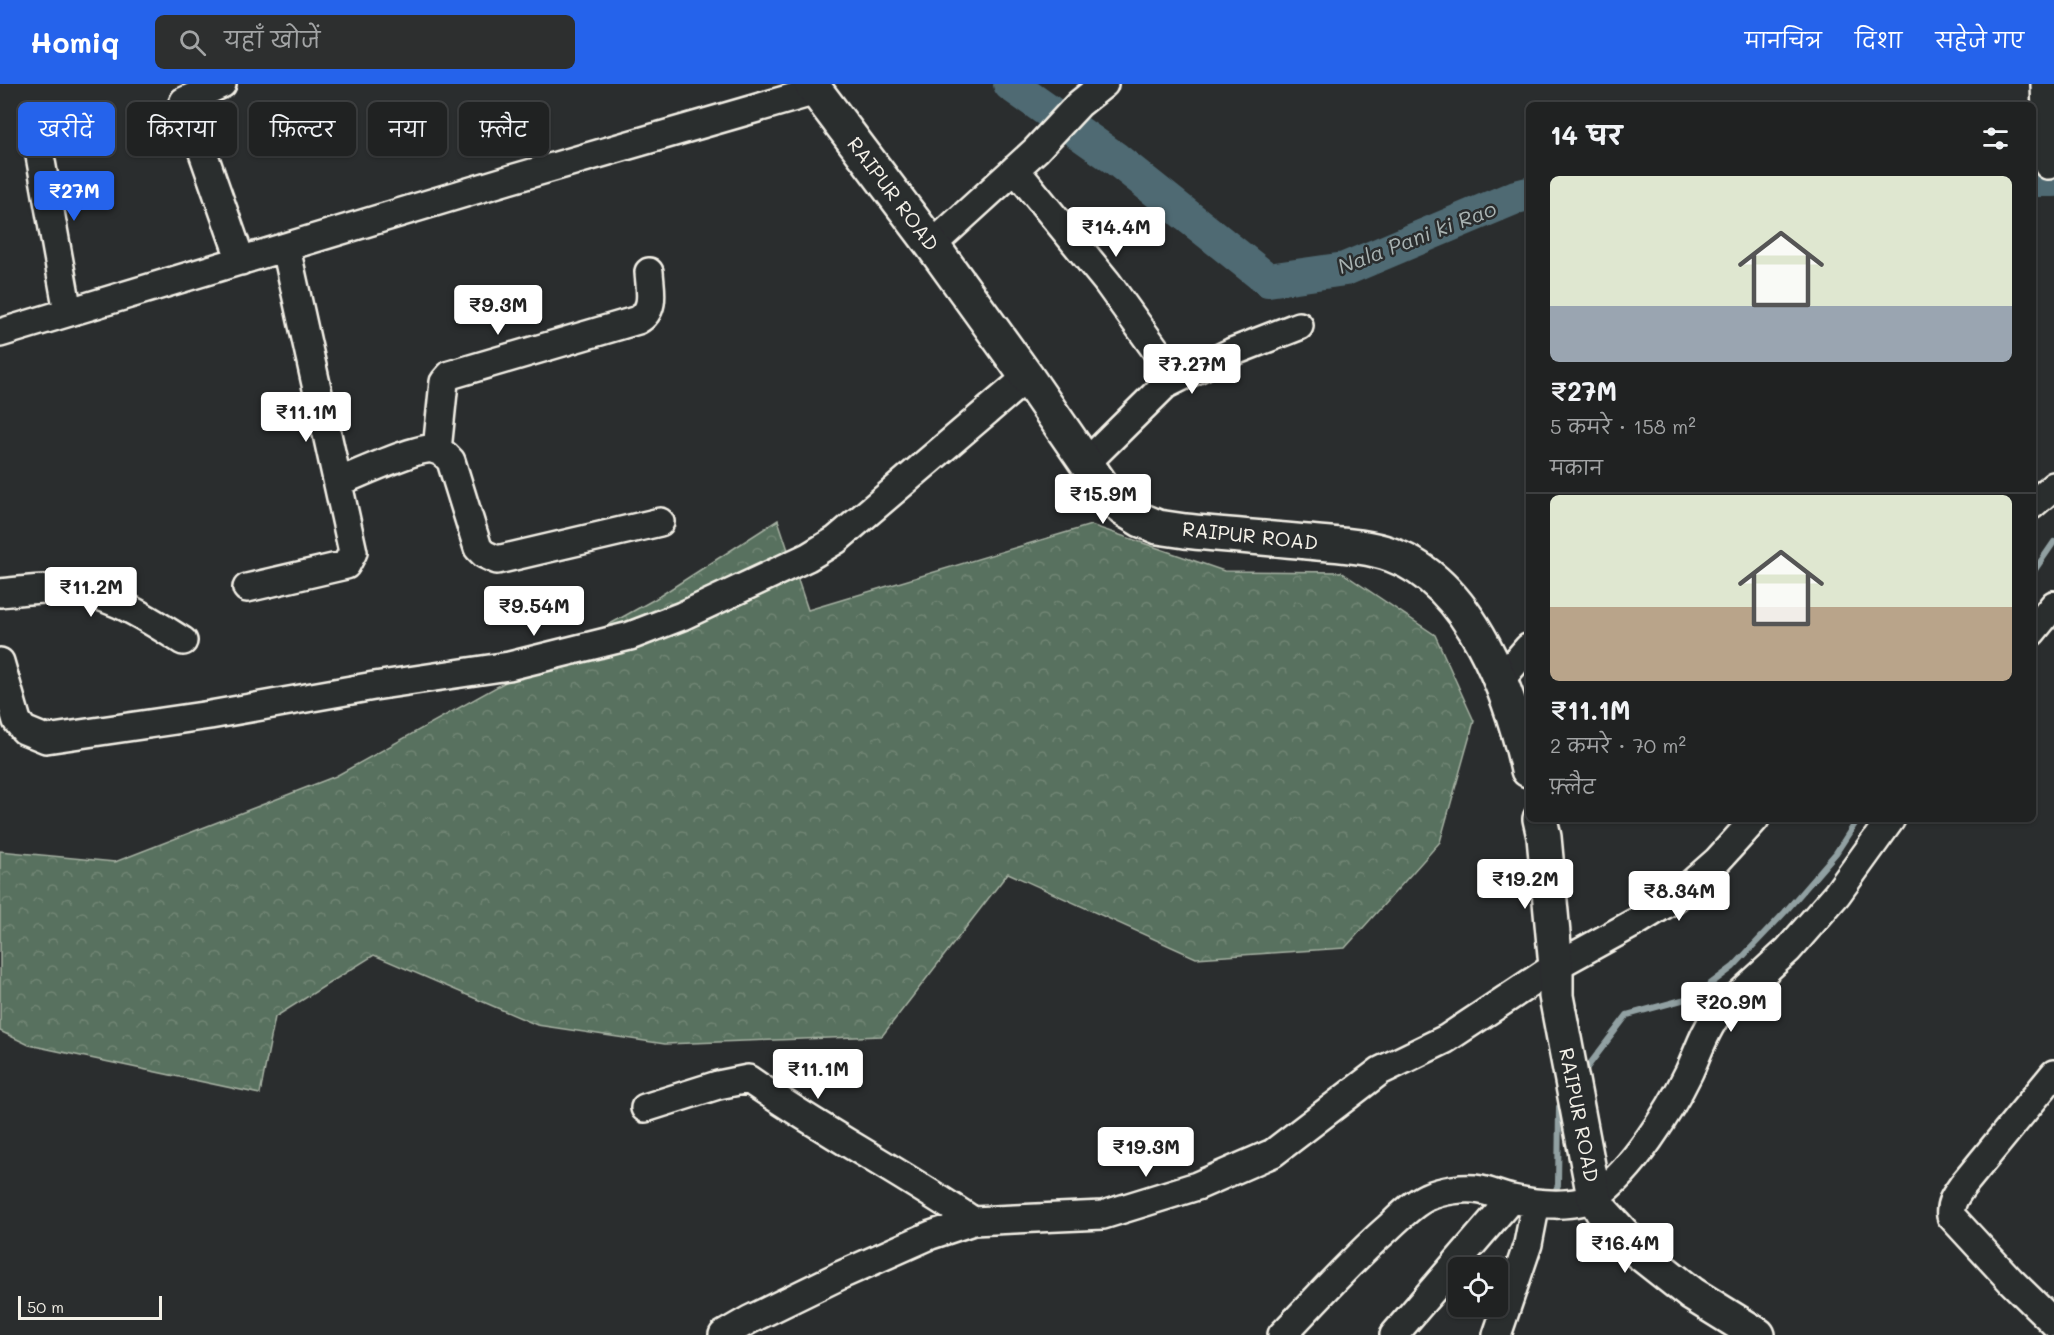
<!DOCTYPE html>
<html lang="hi">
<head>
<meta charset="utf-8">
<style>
	body { margin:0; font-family:Mali,"Playpen Sans Deva",sans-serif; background:#2d2f2f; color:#f1f3f6; height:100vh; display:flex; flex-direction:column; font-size:22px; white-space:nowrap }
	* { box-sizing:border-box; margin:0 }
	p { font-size:20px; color:#a2a4a5 }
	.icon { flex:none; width:33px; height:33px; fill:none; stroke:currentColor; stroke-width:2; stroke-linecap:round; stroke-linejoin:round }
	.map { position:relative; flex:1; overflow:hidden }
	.drawer { position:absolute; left:1526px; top:18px; width:510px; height:720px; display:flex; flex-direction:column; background:#202222; border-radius:9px; box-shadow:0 2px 4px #0004,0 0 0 2px #3d3f40 }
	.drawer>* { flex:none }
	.hud { position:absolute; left:18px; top:18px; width:570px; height:54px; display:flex; gap:12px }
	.buttons { position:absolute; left:1448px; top:1173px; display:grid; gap:12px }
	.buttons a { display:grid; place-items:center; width:60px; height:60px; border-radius:9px; background:#202222; box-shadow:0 2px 4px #0004,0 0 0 2px #3d3f40; font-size:30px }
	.scale { position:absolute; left:18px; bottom:15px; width:144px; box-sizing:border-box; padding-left:6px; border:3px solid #f4f1e8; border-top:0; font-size:16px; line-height:21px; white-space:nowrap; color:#f4f1e8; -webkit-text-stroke:4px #2a2d2e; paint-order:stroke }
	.price { position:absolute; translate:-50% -51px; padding:0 14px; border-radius:6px; background:#fff; color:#222; font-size:20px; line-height:39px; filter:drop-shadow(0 2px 3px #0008) }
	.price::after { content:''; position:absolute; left:50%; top:36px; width:18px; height:14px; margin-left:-9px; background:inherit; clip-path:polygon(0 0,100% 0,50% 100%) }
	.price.active { background:#2563eb; color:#fff }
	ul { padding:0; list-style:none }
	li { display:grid; align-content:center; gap:12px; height:318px; padding:0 24px }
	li+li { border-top:2px solid #3d3f40 }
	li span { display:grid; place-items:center; height:186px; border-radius:9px; color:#555 }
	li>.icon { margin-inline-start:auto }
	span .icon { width:108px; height:108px; fill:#fffc; stroke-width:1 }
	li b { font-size:26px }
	h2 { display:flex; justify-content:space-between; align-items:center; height:72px; padding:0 24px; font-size:26px }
	.pill { padding:0 21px; border-radius:9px; background:#202222; box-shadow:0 2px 4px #0004,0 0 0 2px #3d3f40; font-size:21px; line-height:54px }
	.pill.active { background:#2563eb; color:#fff }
	header { display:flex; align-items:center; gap:36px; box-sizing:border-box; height:84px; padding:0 30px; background:#2563eb; color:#fff }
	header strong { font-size:28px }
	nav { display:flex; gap:33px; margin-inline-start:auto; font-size:21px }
	.search { width:420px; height:54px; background:#2d2f2f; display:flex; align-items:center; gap:15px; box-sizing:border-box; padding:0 21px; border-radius:9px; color:#a2a4a5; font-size:22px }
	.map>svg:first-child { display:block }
</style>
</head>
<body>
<header>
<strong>Homiq</strong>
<div class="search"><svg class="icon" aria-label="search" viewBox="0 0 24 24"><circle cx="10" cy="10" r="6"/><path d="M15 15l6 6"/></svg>यहाँ खोजें</div>
<nav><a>मानचित्र</a><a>दिशा</a><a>सहेजे गए</a></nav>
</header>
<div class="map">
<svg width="2054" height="1251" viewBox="0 0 2054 1251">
	<defs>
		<pattern id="forest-crowns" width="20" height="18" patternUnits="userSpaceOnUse" patternTransform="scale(1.5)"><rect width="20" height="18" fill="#59715e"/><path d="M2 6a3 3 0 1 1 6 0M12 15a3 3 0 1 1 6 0" fill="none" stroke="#718675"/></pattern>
	</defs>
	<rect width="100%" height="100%" fill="#2a2d2e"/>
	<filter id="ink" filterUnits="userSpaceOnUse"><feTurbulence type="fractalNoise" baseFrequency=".0167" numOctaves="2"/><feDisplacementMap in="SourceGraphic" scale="12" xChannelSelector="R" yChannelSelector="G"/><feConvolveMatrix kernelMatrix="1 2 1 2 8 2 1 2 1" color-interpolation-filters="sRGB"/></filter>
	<g filter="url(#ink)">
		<path fill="url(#forest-crowns)" stroke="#a6b1a3" stroke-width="1.5" d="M778 436 808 526 1091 441 1224 487 1341 488 1435 551 1474 637 1440 758 1345 864 1196 874 1008 789 882 952 665 960 537 941 374 871 275 933 260 1010 29 961 0 947V767L115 778 336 692 655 515Z"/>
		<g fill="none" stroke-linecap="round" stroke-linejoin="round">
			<path stroke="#91a0a2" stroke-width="6" d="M2032 490 2054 458
				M1583 989 1627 931 1693 913 1733 883 1785 828 1836 769 1858 735
				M1553 1112 1558 1101 1559 1023 1565 1014"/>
			<path stroke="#4f6a73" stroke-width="34" d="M1010 0 1116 75 1268 196 1345 185 1516 113 1528 110
				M2032 96H2054"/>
			<g stroke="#f4f1e8" stroke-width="32">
				<path id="minor" d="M222 0 184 17 181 24 201 63 241 177
					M2045 0 2048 81
					M37 55 68 228
					M1015 85 1107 198 1176 294
					M932 161 1036 66 1079 20 1104 0
					M0 249 508 96 816 7
					M437 366 444 298 450 291 638 236C656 226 650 205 649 188
					M1086 379 1165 301 1232 268 1299 242
					M338 398C356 391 417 363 432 365 440 366 446 371 451 377L478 464 484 470 497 476 660 438
					M2032 421 2054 402
					M247 504 346 481 353 468 286 164
					M0 509C20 507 40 504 60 505 106 506 146 534 183 557
					M2032 548 2054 521
					M0 578 17 637 24 646 46 655 210 631 374 602 509 582 630 552 682 532 808 473 836 456 1027 293
					M1501 595 1528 564
					M2054 990 1963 1101C1956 1111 1949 1119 1951 1132L2011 1197 2054 1239
					M645 1024 718 1001 748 995C821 1046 899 1087 973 1137
					M723 1251 749 1236 841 1191 931 1151 973 1137 1103 1131 1197 1102 1273 1069 1380 987 1446 955 1556 882 1636 838 1675 814 1717 777 1755 735
					M1282 1251C1317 1215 1350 1177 1388 1144 1400 1133 1412 1120 1427 1113 1443 1106 1465 1103 1481 1106 1491 1108 1501 1113 1512 1115 1534 1120 1577 1125 1597 1111 1632 1087 1670 1027 1689 988 1698 969 1704 948 1717 931L1788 866 1837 810 1891 735
					M1394 1251 1511 1115
					M1497 1251 1528 1160 1536 1119"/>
			</g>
			<g stroke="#f4f1e8" stroke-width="38">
				<path id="major" d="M811 0 932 161 1027 293 1102 402 1123 425 1141 436 1158 443 1185 447C1225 451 1266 454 1307 458 1336 461 1365 461 1392 471 1472 500 1511 611 1528 686
					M1540 735 1544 753 1556 882V912L1594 1113 1602 1127 1640 1169 1692 1210 1758 1251"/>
			</g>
			<use href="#minor" stroke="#2a2d2e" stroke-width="27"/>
			<use href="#major" stroke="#2a2d2e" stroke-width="33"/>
		</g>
	</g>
	<g text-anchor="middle" stroke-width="5" stroke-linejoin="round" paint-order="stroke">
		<g font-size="20" fill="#f4f1e8" stroke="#2a2d2e">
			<text transform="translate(893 110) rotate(53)" y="7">RAIPUR ROAD</text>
			<text transform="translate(1250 452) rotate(6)" y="7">RAIPUR ROAD</text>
			<text transform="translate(1579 1031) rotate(79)" y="7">RAIPUR ROAD</text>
		</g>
		<g font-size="21" font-style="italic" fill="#aab4b3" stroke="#2a2d2e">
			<text transform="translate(1417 154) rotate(-21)" y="7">Nala Pani ki Rao</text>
		</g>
	</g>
</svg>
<div class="buttons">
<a><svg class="icon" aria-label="locate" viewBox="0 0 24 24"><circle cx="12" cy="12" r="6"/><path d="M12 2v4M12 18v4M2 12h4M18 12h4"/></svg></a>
</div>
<div class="scale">50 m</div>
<b class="price active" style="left:74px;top:138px">₹27M</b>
<b class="price" style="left:1116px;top:174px">₹14.4M</b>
<b class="price" style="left:498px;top:252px">₹9.3M</b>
<b class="price" style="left:1192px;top:311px">₹7.27M</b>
<b class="price" style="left:306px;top:359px">₹11.1M</b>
<b class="price" style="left:1103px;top:441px">₹15.9M</b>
<b class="price" style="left:91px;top:534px">₹11.2M</b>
<b class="price" style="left:534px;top:553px">₹9.54M</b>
<b class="price" style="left:1525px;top:826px">₹19.2M</b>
<b class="price" style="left:1679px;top:838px">₹8.34M</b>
<b class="price" style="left:1731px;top:949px">₹20.9M</b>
<b class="price" style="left:818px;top:1016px">₹11.1M</b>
<b class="price" style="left:1146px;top:1094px">₹19.3M</b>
<b class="price" style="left:1625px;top:1190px">₹16.4M</b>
<div class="hud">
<a class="pill active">खरीदें</a>
<a class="pill">किराया</a>
<a class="pill">फ़िल्टर</a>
<a class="pill">नया</a>
<a class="pill">फ़्लैट</a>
</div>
<section class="drawer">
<h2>14 घर<svg class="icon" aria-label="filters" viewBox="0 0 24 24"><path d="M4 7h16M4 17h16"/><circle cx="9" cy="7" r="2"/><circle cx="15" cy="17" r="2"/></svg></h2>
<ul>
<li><span style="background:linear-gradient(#dfe7d0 70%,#9aa5b1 0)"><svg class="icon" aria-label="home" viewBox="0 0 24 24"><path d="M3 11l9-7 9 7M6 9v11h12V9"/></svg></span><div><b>₹27M</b><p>5 कमरे · 158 m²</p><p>मकान</p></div></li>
<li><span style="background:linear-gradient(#dfe7d0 60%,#b9a48a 0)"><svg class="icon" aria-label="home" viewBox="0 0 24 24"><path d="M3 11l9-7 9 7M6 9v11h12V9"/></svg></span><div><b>₹11.1M</b><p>2 कमरे · 70 m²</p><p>फ़्लैट</p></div></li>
</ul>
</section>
</div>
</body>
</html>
